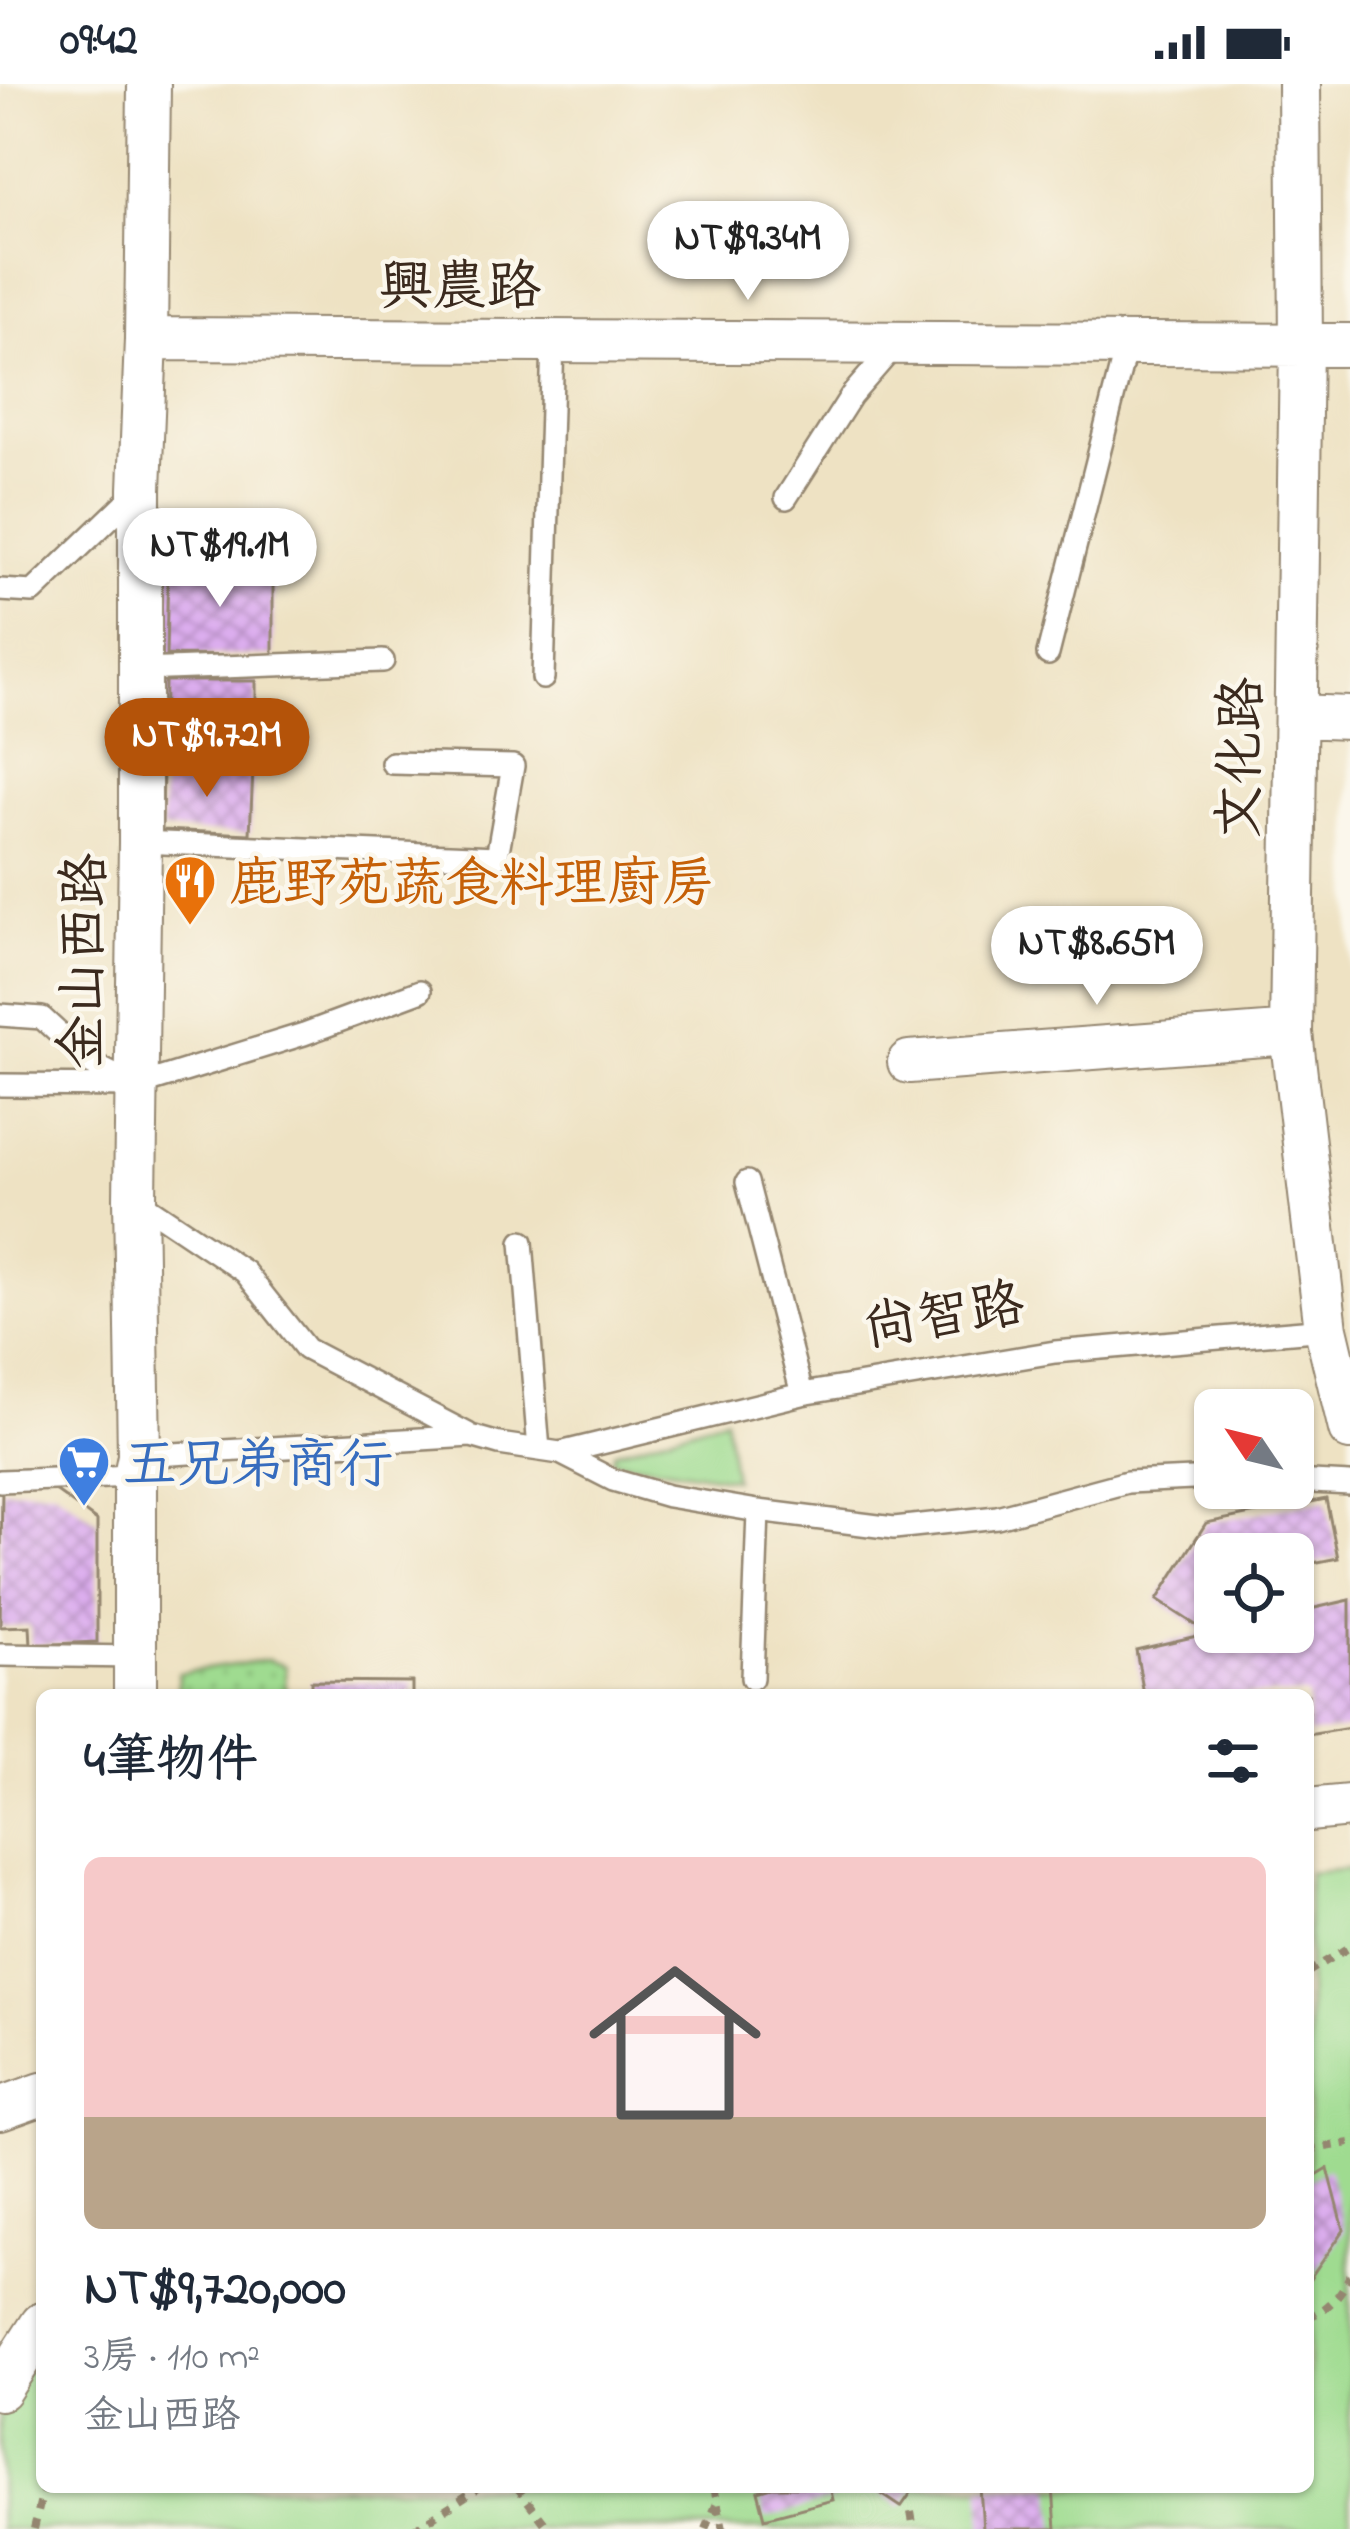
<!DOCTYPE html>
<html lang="zh-TW">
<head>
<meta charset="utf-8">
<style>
	body { margin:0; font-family:"Indie Flower","LXGW WenKai TC",sans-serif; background:#f2f2f3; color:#1f2937; height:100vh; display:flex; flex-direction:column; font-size:45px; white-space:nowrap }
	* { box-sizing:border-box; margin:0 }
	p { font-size:39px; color:#747a83 }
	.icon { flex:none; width:66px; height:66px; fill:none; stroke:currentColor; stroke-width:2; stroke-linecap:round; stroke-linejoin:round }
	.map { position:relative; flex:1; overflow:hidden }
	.sheet { position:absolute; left:36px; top:1605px; width:1278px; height:804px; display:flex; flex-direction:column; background:#fff; border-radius:18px; box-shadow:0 3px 9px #0004 }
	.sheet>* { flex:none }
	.needle { width:78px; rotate:305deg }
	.controls { position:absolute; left:1194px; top:1305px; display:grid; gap:24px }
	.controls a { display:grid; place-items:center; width:120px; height:120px; border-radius:18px; background:#fff; box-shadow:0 3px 9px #0004; font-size:60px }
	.price { position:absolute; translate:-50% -102px; padding:0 27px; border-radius:42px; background:#fff; color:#222; font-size:39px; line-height:78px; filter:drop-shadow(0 3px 6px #0008) }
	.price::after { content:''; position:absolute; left:50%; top:72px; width:36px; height:27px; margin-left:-18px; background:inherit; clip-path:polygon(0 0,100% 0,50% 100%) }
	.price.active { background:#b45309; color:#fff }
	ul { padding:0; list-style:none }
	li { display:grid; align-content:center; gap:24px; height:636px; padding:0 48px }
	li+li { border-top:3px solid #e0e1e3 }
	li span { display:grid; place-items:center; height:372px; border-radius:18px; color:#555 }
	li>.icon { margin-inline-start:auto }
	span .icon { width:216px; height:216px; fill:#fffc; stroke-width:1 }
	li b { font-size:51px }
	h2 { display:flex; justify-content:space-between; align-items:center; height:144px; padding:0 48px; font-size:51px }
	.status { display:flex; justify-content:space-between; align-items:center; height:84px; padding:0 60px; background:#fff; direction:ltr }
	.status svg { height:33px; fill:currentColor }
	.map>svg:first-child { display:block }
</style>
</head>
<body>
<div class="status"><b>09:42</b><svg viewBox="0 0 49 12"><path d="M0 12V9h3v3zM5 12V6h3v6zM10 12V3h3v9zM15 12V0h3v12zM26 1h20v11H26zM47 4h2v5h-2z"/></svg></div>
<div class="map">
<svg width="1350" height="2445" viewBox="0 0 1350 2445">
	<defs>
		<pattern id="garden-dots" width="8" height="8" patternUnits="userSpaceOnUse" patternTransform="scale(3)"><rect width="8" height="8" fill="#9fdb90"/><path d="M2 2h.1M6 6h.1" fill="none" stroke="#8abc7c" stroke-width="1.8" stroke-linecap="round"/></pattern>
		<pattern id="building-cross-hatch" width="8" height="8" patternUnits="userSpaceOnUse" patternTransform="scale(3)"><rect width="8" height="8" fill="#dcadee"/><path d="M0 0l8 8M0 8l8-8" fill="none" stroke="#b48dc0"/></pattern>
	</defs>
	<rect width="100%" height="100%" fill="#fbf7ec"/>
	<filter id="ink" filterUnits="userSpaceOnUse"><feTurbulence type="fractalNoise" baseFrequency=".00833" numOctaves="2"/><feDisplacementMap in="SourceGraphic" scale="24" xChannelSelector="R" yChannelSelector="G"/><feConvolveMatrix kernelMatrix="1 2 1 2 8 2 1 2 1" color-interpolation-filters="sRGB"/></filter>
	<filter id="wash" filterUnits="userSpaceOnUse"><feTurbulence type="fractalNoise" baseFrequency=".004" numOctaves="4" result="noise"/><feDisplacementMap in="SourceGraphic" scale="48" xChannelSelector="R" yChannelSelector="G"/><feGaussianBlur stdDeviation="2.7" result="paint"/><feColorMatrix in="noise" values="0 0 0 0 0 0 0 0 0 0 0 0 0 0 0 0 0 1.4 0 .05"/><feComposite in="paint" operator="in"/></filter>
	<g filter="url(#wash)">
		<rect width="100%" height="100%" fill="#eee2c3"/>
		<path fill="#9fdb90" stroke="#6d8257" stroke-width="3" d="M725 1334 734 1395 612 1376 614 1368Z
			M1350 1785V2445H0V2332L18 2298 42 2266V2403H1308V1789Z"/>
		<path fill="url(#garden-dots)" stroke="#6d8257" stroke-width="3" d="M268 1576 285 1582 286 1611H178V1589Z"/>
		<g id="blocks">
			<path fill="url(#building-cross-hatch)" d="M168 480H273V572L166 571Z
				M165 597H256V678L164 677Z
				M163 683 253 686 250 750 162 746Z
				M2 1405 54 1406 97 1437V1558L31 1561 30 1542 0 1543Z
				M1326 1415 1338 1474 1293 1483V1470H1215V1538L1208 1549 1157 1516 1206 1439Z
				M1350 1516V1644L1308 1651V1611H1144L1136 1566 1214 1548H1293V1529Z
				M311 1597 412 1598V1611H311Z
				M1328 2084 1344 2146 1308 2198V2096Z
				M772 2403H830L833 2416 765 2434 758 2407Z
				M871 2403H915L901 2423Z
				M980 2403H1053L1056 2445H983Z"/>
		</g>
	</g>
	<g filter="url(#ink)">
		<use href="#blocks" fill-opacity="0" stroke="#948670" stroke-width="3"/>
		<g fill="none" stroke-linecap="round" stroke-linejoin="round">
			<g stroke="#948670" stroke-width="26">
				<path id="lane" d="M786 414 851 312 897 259
					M0 506 33 508 138 407
					M1048 570 1127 259
					M140 586 383 577
					M543 594 553 257
					M140 758 497 773 513 682 392 679
					M0 931 42 934 92 980 130 999
					M0 1001 136 1002 304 950 420 907
					M747 1098 802 1310
					M136 1115 245 1188 306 1265 468 1350
					M522 1158 539 1366
					M560 1369 802 1310 1055 1268 1326 1245
					M139 1372 471 1352 499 1360 560 1369 613 1396 668 1412 758 1427 894 1444 997 1433 1127 1398 1215 1394
					M0 1397 135 1392
					M1293 1397 1350 1400
					M0 1571 135 1573
					M752 1594 758 1427"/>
			</g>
			<g stroke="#948670" stroke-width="46">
				<path id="street" d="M1299 0 1301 260 1291 949 1326 1245 1350 1345
					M146 255 1350 261
					M1296 632 1350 634
					M909 978 1291 949
					M135 1611V1392L139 1372 135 1114 140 758V405L146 255 149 0
					M1308 1726 1350 1722
					M0 2025 42 2010
					M0 2305 42 2240"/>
			</g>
			<path stroke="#948670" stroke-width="8" stroke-dasharray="9 9" stroke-linecap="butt" d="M1308 1888 1350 1863
				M1308 2066 1350 2059
				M1308 2233C1329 2225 1341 2211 1350 2191
				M517 2403 549 2445
				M714 2403 723 2445
				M911 2428 914 2445
				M34 2445 44 2403
				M414 2445 480 2403
				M706 2445 717 2419"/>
			<use href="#lane" stroke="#fff" stroke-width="21"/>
			<use href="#street" stroke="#fff" stroke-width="42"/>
		</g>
	</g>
	<defs>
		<g id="restaurant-pin" transform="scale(2.7)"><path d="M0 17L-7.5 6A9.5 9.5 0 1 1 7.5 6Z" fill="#e8710a" stroke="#fbf7ec"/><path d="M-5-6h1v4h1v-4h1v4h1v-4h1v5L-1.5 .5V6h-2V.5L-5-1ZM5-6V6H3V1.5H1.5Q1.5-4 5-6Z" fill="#fff"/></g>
		<g id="supermarket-pin" transform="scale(2.7)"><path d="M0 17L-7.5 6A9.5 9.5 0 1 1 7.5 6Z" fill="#3f7fe0" stroke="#fbf7ec"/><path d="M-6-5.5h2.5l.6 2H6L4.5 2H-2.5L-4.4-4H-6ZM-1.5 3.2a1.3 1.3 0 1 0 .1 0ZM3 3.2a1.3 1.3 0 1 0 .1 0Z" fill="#fff"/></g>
	</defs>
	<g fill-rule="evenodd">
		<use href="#restaurant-pin" x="190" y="797"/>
		<use href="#supermarket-pin" x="84" y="1378"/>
	</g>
	<g text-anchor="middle" stroke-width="9" stroke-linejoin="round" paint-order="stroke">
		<g font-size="54" fill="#3b2a1e" stroke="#fbf7ec">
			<text x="460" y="219">興農路</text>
			<text transform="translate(1238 674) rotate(-89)" y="19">文化路</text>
			<text transform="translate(81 877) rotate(-89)" y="19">金山西路</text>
			<text transform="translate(943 1229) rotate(-9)" y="19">尚智路</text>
		</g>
		<g font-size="54" fill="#c56008" stroke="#fbf7ec" text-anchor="start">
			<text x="229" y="816">鹿野苑蔬食料理廚房</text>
		</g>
		<g font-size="54" fill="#366cbe" stroke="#fbf7ec" text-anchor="start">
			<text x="123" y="1397">五兄弟商行</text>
		</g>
	</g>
</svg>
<div class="controls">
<a><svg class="needle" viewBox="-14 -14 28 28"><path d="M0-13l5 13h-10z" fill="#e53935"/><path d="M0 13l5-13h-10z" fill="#747a83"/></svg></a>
<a><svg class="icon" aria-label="locate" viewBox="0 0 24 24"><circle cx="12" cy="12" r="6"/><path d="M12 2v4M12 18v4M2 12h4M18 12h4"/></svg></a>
</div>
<b class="price" style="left:748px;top:219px">NT$9.34M</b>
<b class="price" style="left:220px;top:526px">NT$19.1M</b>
<b class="price active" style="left:207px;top:716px">NT$9.72M</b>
<b class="price" style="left:1097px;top:924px">NT$8.65M</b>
<section class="sheet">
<h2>4筆物件<svg class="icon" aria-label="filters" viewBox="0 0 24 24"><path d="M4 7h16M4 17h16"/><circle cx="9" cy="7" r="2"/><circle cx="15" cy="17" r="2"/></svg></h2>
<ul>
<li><span style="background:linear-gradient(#f6c9c9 70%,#b9a48a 0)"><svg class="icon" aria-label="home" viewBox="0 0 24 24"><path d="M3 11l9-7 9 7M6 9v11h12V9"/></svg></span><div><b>NT$9,720,000</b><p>3房 · 110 m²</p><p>金山西路</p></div></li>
</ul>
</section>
</div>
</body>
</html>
